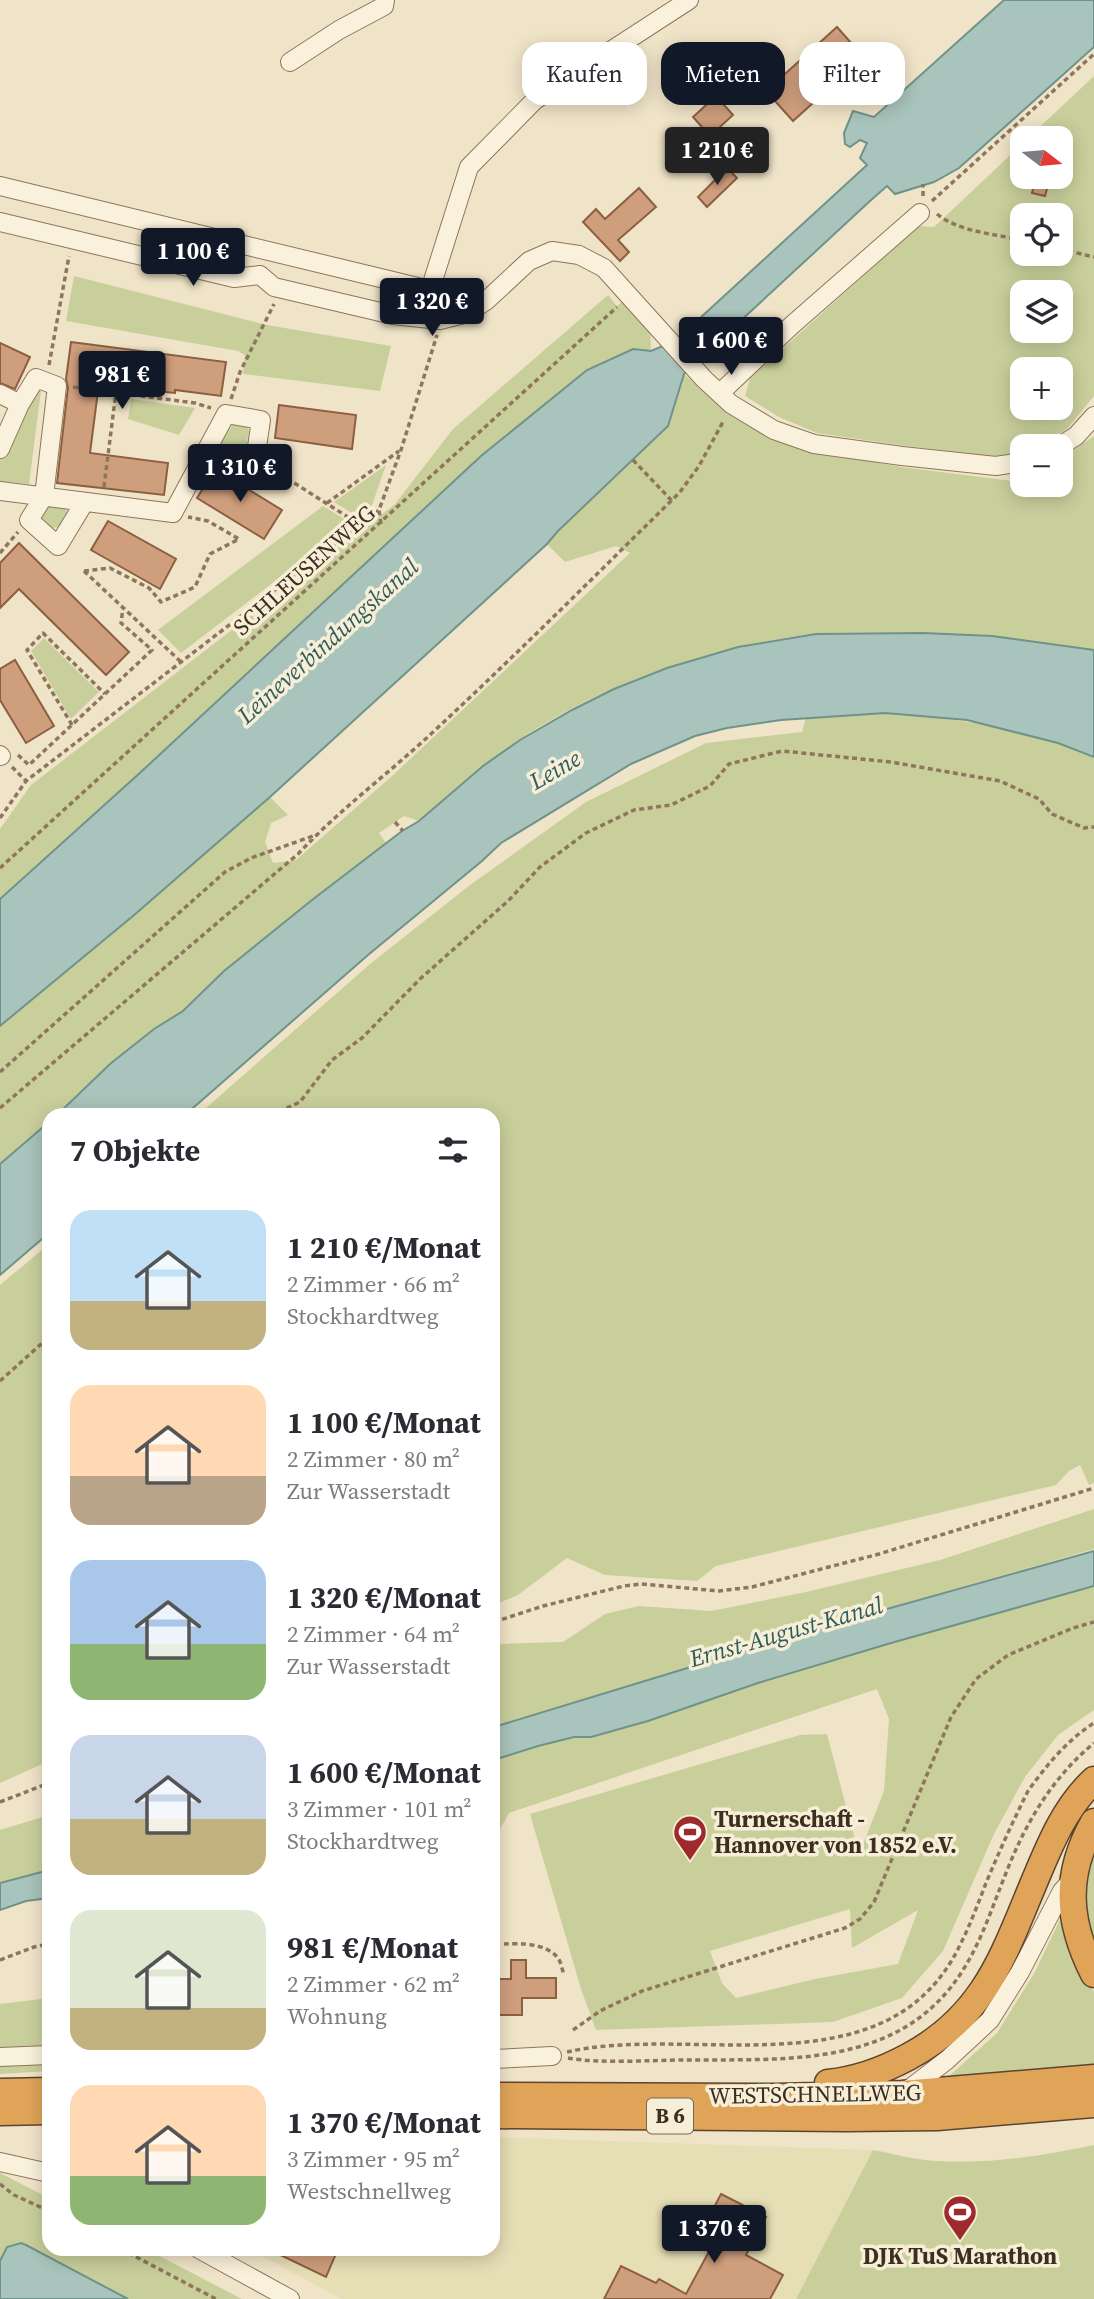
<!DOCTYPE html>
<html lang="de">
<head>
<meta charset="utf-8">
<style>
	body { margin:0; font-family:"Source Serif 4",serif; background:#f7f7f7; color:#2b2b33; height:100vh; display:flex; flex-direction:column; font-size:26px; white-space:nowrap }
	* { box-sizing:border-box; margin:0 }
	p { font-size:23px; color:#7c7c81 }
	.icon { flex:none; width:38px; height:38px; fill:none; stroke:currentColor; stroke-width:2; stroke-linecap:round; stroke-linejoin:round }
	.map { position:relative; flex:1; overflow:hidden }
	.details { position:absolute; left:42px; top:1108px; width:458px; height:1148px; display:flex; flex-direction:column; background:#fff; border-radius:21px; box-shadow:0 4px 18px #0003 }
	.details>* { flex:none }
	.banner { position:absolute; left:522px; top:42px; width:467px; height:63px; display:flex; gap:14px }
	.needle { width:46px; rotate:106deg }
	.tools { position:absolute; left:1010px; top:126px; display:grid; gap:14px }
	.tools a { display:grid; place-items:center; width:63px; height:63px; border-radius:14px; background:#fff; box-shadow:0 4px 18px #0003; font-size:35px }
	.price { position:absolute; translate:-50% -60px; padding:0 16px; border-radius:7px; background:#111827; color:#fff; font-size:23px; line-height:46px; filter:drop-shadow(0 2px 4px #0008) }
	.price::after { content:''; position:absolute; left:50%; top:42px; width:21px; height:16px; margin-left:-10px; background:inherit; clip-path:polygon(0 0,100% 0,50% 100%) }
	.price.current { background:#222; color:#fff }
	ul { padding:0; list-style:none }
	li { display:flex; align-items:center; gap:21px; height:175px; padding:0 28px }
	li span { display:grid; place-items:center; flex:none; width:196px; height:140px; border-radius:21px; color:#555 }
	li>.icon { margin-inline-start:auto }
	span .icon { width:84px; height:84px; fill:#fffc; stroke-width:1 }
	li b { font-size:30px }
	h2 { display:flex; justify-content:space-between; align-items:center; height:84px; padding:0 28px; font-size:30px }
	.tag { padding:0 24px; border-radius:21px; background:#fff; box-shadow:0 4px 18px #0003; font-size:24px; line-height:63px }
	.tag.current { background:#111827; color:#fff }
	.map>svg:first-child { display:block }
</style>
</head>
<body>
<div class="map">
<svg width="1094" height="2299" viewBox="0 0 1094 2299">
	<rect width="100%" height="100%" fill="#f0e4c8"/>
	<path fill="#e6deb5" d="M494 2137 873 2150 796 2299H342L249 2249H494Z"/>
	<path fill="#c9cf9b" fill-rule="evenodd" d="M1094 76V396L1067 429 1040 446H1022V452L1002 457 906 446 817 433 779 417 745 396 750 378 919 226 934 227 1022 144V177H1060V138H1028ZM1022 215H1060V254H1022ZM1022 292H1060V331H1022ZM1022 369H1060V408H1022Z
		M74 276 267 325 391 346 380 391 243 374 245 355 238 351 66 321Z
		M608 295 617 306 629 296 650 319 651 351 633 349 481 456 142 771 0 899V829L31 785 395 504 453 429Z
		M684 374 719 405 772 437 840 456 901 467 1013 481 1022 477V485H1060L1061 458 1094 436V650C1025 638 953 633 883 633 860 633 837 632 814 634 711 646 604 683 517 741 482 765 451 793 419 821L404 816 379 833 386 843 224 971 183 1011 154 1029 110 1064 57 1115H49V1122L0 1164V1026L133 916 270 797 288 815 271 823 265 842 273 863 296 860 391 777 630 553 616 546 565 562 547 544 557 531 668 426Z
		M38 391H41L29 484 0 481V457Z
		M131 399 195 408 179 435 128 419Z
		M233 424 247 426 249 432 246 446 242 448 225 446 221 443Z
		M386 465 371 508 358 517 334 502Z
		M44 503 66 509 67 513 59 527 52 528 39 515Z
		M323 506 351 523 181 653 158 630Z
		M44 638 99 692 71 719 31 651Z
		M885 713C955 719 1029 726 1094 757V1483L1089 1485 1080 1465 1069 1471 1056 1485 716 1566 697 1581 605 1575 567 1558 518 1595 494 1605V1115H198L370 964 470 885 586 802 706 743 802 732 806 718Z
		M49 1244V1761L0 1783V1285Z
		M1094 1509V1549L812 1630 494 1727V1644L563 1642 605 1614 639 1606 711 1611 806 1592 940 1560Z
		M1094 1586V1710L1058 1735 1025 1777 994 1834 943 1951 902 1998 833 2022 596 2030 581 1989 530 1814 800 1735 827 1734 859 1855 884 1791 889 1719 877 1689 509 1813 494 1840V1760L538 1746 574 1737H591L648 1721 758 1683 891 1643ZM850 1909 852 1948 918 1910 898 1964 815 1979 736 1998 722 1983 710 1951Z
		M49 1815V1870L0 1883V1830Z
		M1094 1854V1946L1091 1940 1085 1893Z
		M1064 1911 1069 1952 1094 1992V2065L947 2078 997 2033 1035 1972Z
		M49 1998V2071L0 2074V2004Z
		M1094 2145V2299H796L873 2150C895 2154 916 2160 938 2161 991 2164 1042 2156 1094 2145Z
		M0 2173 49 2198V2249H146L242 2299H128L21 2243 7 2247 0 2261Z"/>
	<path fill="#a9c4bc" stroke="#6f938a" stroke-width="2" d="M1004 0H1094V47L959 168 934 182 895 194 887 186 870 201 695 363 684 374 668 426 558 531 547 544 270 797 133 916 0 1026V899L142 771 481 456 587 370 633 349 651 351 675 341 867 165 860 158 867 143 860 140 850 147 845 144 844 133 853 111 874 117Z
		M923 633 992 636 1094 650V757L1058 743 967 720 885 713 781 720 727 728 695 736 631 764 501 843 482 861 368 955 185 1115H57L110 1064 154 1029 183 1011 224 971 312 900 402 831 419 821 483 766 520 740 572 710 614 689 667 668 738 647 816 634Z
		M49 1122V1233L0 1275V1164Z
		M1094 1551V1586L891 1643 758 1683 648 1721 591 1737H574L538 1746 494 1760V1727L812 1630Z
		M49 1870V1898L26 1901 0 1910V1883Z
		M21 2243 26 2245 128 2299H0V2261L7 2247Z"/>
	<path fill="#cf9f7d" stroke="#8d5f41" stroke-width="2" d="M837 27 874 69 855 86 844 75 793 121 766 91Z
		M716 96 733 115 710 136 693 117Z
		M727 168 737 178 707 207 698 197Z
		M1036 178 1049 181 1045 196 1032 193Z
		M639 188 656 207 618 240 629 252 620 261 583 222 596 209 605 219Z
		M71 342 226 362 221 396 175 390V393L156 391V387L127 383 126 387 99 383 90 453 168 463 164 495 57 483 68 387 66 379Z
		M0 343 30 357 15 389 0 383Z
		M279 405 356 415 352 449 275 438Z
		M215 469 282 510 264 539 197 498Z
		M108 521 176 559 160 589 91 550Z
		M19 543 129 652 106 675 19 589 0 608V563Z
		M15 660 54 726 26 743 0 700V669Z
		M511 1960H526V1978H556V1998H522V2015H496L494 1979H511Z
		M721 2194 766 2217 746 2255 783 2275 770 2299H604L621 2266 656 2283 659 2279 686 2294 724 2224 709 2217Z
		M268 2249H338L326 2277Z"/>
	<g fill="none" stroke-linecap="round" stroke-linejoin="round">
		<g stroke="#8d765c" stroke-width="20">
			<path id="minor" d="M290 62 339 30 384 6 385 0
				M0 186 430 290 487 300
				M0 222 234 278 260 275 274 287 393 315 440 320 468 313 487 300 529 261 552 251 579 255 604 268 704 379 731 404 774 430 814 444 902 456 996 466 1022 462
				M430 290 469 167 535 100 689 0
				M720 393 792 325 920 213
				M0 394 20 404
				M1060 446 1076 436 1094 416
				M0 449 20 404 36 378 57 386 44 496 29 520 58 546 84 503
				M0 491 173 513 226 414 261 420 255 460 206 455
				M0 755 1 756
				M0 2057 49 2055
				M494 2059 552 2056
				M908 2090 947 2060 990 2020 1020 1972 1062 1891 1073 1879
				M0 2162 49 2173
				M199 2249 290 2299"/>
		</g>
		<g stroke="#5b4430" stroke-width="29">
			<path id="highway" d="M1094 1822C1064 1875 1067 1921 1094 1974
				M828 2083C857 2080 882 2071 908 2057 985 2016 1003 1956 1035 1880 1050 1844 1065 1807 1094 1780
				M0 2092 49 2091
				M494 2096 776 2097 902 2094 1094 2078
				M0 2112 49 2111
				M494 2115 846 2118 937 2117 1094 2104"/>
		</g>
		<path stroke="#8d765c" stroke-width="3.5" stroke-dasharray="5 3.5" stroke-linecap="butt" d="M923 196V184
			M932 201 1094 54
			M937 214C959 232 995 234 1022 240
			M1060 249 1094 257
			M49 365 69 256
			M73 387 195 403 211 408
			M231 399 240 372 274 304
			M633 460 672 501
			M280 474 359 524
			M104 487 116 392
			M327 503 399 451
			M381 524 379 510 401 450 437 335
			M0 553 18 532
			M84 571 110 568 149 588 161 602 195 587 210 554 239 539 208 521 188 517
			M84 571 180 661
			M72 725 27 650 43 633 105 694
			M18 755 29 765 152 650 121 623 123 608
			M12 767 26 781
			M0 818 26 781 379 510
			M395 822 403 831
			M0 868 617 307
			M0 1072 225 872 251 858 313 836
			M0 1108 298 854C339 810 388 774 432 733 517 654 598 573 680 492L699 466 724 420
			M271 1115 300 1102 332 1060 362 1038 420 979 508 901 540 867 586 833 634 810 671 805 710 786 729 764 782 751 891 762 1000 781 1039 799 1052 814 1084 828 1094 827
			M0 1381 49 1337
			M494 1622 543 1606 624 1586 641 1584 719 1591 752 1587 879 1554 1094 1488
			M0 1802 49 1783
			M504 1944C520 1943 546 1943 558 1958 561 1962 562 1970 564 1974
			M0 1960 34 1947 49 1944
			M573 2030 600 2011 642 1991 845 1928 860 1919 874 1902 951 1717 976 1679 1008 1655 1073 1628 1094 1622
			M567 2052C689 2024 874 2090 952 1960 966 1936 976 1909 986 1883 999 1852 1013 1821 1028 1791 1046 1766 1067 1740 1094 1723
			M568 2058C601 2064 650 2060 685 2060 786 2059 901 2069 963 1970 982 1940 993 1905 1006 1873 1026 1822 1052 1778 1094 1743
			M0 2184 14 2195 49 2211
			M121 2249 216 2299"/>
		<use href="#minor" stroke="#faf1dc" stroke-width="18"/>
		<use href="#highway" stroke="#e0a458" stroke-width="26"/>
	</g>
	<defs>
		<g id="stadium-pin" transform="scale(1.75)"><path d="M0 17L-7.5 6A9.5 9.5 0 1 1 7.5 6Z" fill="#9e2a2b" stroke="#f7eed8"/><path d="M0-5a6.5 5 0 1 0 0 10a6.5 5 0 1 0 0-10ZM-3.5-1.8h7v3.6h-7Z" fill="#fff"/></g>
	</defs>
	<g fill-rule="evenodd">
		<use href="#stadium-pin" x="690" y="1832"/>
		<use href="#stadium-pin" x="960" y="2212"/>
	</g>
	<g text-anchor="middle" stroke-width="7" stroke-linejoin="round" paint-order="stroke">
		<rect fill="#f7eed8" stroke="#756857" stroke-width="2" x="647" y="2098.5" width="46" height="35" rx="5"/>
		<g font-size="21" font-weight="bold" fill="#3d2e20">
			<text x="670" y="2123">B 6</text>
		</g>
		<g font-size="23" fill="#3d2e20" stroke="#f7eed8">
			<text transform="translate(304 570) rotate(-42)" y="8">SCHLEUSENWEG</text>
			<text transform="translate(815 2094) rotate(-1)" y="8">WESTSCHNELLWEG</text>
		</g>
		<g font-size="23" font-weight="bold" fill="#3d2e20" stroke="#f7eed8" text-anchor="start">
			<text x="714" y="1827">Turnerschaft -<tspan x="714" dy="26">Hannover von 1852 e.V.</tspan></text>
			<text x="960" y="2264" text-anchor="middle">DJK TuS Marathon</text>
		</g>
		<g font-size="24" font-style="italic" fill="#2f5d5a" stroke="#f7eed8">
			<text transform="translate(328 641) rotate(-42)" y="8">Leineverbindungskanal</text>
			<text transform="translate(555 770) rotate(-30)" y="8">Leine</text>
			<text transform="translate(786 1632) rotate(-16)" y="8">Ernst-August-Kanal</text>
		</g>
	</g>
</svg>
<div class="tools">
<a><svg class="needle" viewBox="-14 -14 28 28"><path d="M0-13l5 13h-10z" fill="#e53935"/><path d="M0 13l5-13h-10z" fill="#7c7c81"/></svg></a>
<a><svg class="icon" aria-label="locate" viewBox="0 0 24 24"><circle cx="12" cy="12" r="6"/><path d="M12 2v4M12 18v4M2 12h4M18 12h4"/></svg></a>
<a><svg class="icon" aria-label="layers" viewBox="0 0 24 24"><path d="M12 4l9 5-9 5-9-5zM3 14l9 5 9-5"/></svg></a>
<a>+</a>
<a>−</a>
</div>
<b class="price current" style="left:717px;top:187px">1 210 €</b>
<b class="price" style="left:193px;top:288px">1 100 €</b>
<b class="price" style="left:432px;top:338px">1 320 €</b>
<b class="price" style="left:731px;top:377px">1 600 €</b>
<b class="price" style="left:122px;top:411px">981 €</b>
<b class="price" style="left:240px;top:504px">1 310 €</b>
<b class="price" style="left:714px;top:2265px">1 370 €</b>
<div class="banner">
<a class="tag">Kaufen</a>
<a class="tag current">Mieten</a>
<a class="tag">Filter</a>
</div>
<section class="details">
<h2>7 Objekte<svg class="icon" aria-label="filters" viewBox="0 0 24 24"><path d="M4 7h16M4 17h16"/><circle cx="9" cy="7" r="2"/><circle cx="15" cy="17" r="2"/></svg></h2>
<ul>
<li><span style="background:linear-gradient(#bfe0f5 65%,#c2b280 0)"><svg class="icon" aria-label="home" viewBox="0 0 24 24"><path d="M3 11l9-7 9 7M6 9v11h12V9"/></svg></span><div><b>1 210 €/Monat</b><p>2 Zimmer · 66 m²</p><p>Stockhardtweg</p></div></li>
<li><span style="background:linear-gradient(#ffd9b3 65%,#b9a48a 0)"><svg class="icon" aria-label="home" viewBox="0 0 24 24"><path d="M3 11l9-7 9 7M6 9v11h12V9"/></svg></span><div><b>1 100 €/Monat</b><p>2 Zimmer · 80 m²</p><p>Zur Wasserstadt</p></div></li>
<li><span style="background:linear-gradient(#a9c7e8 60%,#8fb573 0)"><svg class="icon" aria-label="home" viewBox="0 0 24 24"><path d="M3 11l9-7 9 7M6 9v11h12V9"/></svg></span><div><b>1 320 €/Monat</b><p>2 Zimmer · 64 m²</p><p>Zur Wasserstadt</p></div></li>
<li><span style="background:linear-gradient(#c9d6e8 60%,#c2b280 0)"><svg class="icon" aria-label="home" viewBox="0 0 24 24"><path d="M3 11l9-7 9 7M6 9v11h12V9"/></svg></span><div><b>1 600 €/Monat</b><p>3 Zimmer · 101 m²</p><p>Stockhardtweg</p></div></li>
<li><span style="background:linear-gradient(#dfe7d0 70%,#c2b280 0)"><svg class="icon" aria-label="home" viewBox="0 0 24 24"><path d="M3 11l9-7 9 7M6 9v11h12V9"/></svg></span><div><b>981 €/Monat</b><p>2 Zimmer · 62 m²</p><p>Wohnung</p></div></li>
<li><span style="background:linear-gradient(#ffd9b3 65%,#8fb573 0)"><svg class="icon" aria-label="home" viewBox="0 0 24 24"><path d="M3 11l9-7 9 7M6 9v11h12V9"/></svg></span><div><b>1 370 €/Monat</b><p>3 Zimmer · 95 m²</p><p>Westschnellweg</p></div></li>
</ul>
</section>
</div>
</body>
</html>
